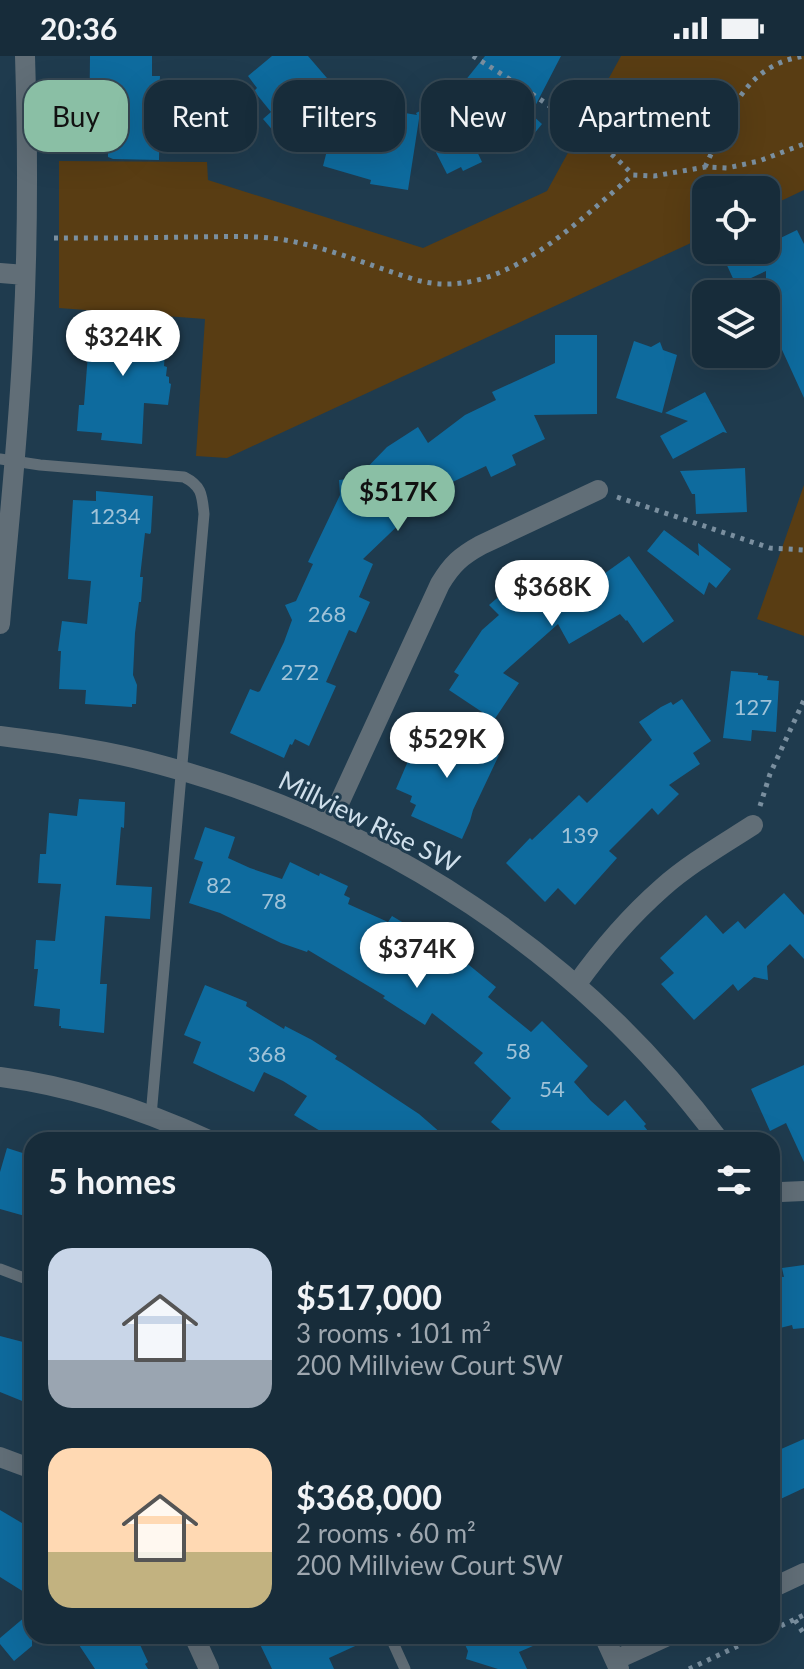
<!DOCTYPE html>
<html lang="en">
<head>
<meta charset="utf-8">
<style>
	body { margin:0; font-family:Lato,sans-serif; background:#243845; color:#f1f3f6; height:100vh; display:flex; flex-direction:column; font-size:30px; white-space:nowrap }
	* { box-sizing:border-box; margin:0 }
	p { font-size:26px; color:#9ea7af }
	.icon { flex:none; width:44px; height:44px; fill:none; stroke:currentColor; stroke-width:2; stroke-linecap:round; stroke-linejoin:round }
	.map { position:relative; flex:1; overflow:hidden }
	.side { position:absolute; left:24px; top:1076px; width:756px; height:512px; display:flex; flex-direction:column; background:#172c3a; border-radius:24px; box-shadow:0 8px 32px #0002,0 0 0 2px #364854 }
	.side>* { flex:none }
	.top-card { position:absolute; left:24px; top:24px; width:756px; height:72px; display:flex; gap:16px }
	.buttons { position:absolute; left:692px; top:120px; display:grid; gap:16px }
	.buttons a { display:grid; place-items:center; width:88px; height:88px; border-radius:16px; background:#172c3a; box-shadow:0 8px 32px #0002,0 0 0 2px #364854; font-size:40px }
	.price { position:absolute; translate:-50% -68px; padding:0 18px; border-radius:28px; background:#fff; color:#222; font-size:26px; line-height:52px; filter:drop-shadow(0 2px 4px #0008) }
	.price::after { content:''; position:absolute; left:50%; top:48px; width:24px; height:18px; margin-left:-12px; background:inherit; clip-path:polygon(0 0,100% 0,50% 100%) }
	.price.selected { background:#8abfa5; color:#111 }
	ul { padding:0; list-style:none }
	li { display:flex; align-items:center; gap:24px; height:200px; padding:0 24px }
	li span { display:grid; place-items:center; flex:none; width:224px; height:160px; border-radius:24px; color:#555 }
	li>.icon { margin-inline-start:auto }
	span .icon { width:96px; height:96px; fill:#fffc; stroke-width:1 }
	li b { font-size:34px }
	h2 { display:flex; justify-content:space-between; align-items:center; height:96px; padding:0 24px; font-size:34px }
	.chip { padding:0 28px; border-radius:24px; background:#172c3a; box-shadow:0 8px 32px #0002,0 0 0 2px #364854; font-size:28px; line-height:72px }
	.chip.selected { background:#8abfa5; color:#111 }
	.status { display:flex; justify-content:space-between; align-items:center; height:56px; padding:0 40px; background:#172c3a; direction:ltr }
	.status svg { height:22px; fill:currentColor }
	.map>svg:first-child { display:block }
</style>
</head>
<body>
<div class="status"><b>20:36</b><svg viewBox="0 0 49 12"><path d="M0 12V9h3v3zM5 12V6h3v6zM10 12V3h3v9zM15 12V0h3v12zM26 1h20v11H26zM47 4h2v5h-2z"/></svg></div>
<div class="map">
<svg width="804" height="1613" viewBox="0 0 804 1613">
	<rect width="100%" height="100%" fill="#1f3b4e"/>
	<path fill="#593d13" d="M621 0H804V134L766 152V134H706V180L227 402 196 400 205 263 59 252V105L207 106 208 124 423 192 547 135Z
		M804 429V580L757 563Z"/>
	<path fill="#0e6b9e" d="M90 0H152V20H160L159 38H166L165 59 160 58 159 104 113 103 108 101V91L89 90Z
		M272 0H308L345 43 381 53 417 59 416 57 451 40 452 41 485 0H561L531 58 542 68 529 84 524 79 513 92 453 44 482 106 463 115 461 111 447 118 419 63 408 134 370 128 371 124 323 110 339 48 288 92 263 63 271 56 254 35 257 32 248 20Z
		M797 174 804 188V342L778 285 766 291V215L736 229 720 194H766V189Z
		M106 262 162 267 161 283H166L164 310 167 311 166 320 169 321V327L171 328 168 349 144 347 142 388 101 384 102 377 77 375 79 349H84L88 298H82L85 271 105 273Z
		M555 279H597V358L534 359 545 383 512 399 516 409 491 421 486 410 438 433 441 437 411 457 363 503 373 508 359 541 370 546 356 577 349 574 326 626 336 630 309 690 295 683 292 689 290 688 284 702 230 677 250 633 258 636 260 635 284 586 292 564 285 549 296 545 313 508 308 506 340 439 339 424 357 422 387 391 418 371 428 387 465 359 496 344 492 336 555 307Z
		M634 285 651 291 660 286 663 294 677 299 662 357 616 342Z
		M705 336 727 377 723 376 673 403 660 380 688 365 665 357Z
		M745 412 747 456 696 458 695 438H692L680 415Z
		M96 435 153 440 151 476 150 478 145 477 140 521H143L141 546H139L135 577 133 619 137 629 136 648H132V651L85 648 86 634 59 633 61 595H58L62 565 87 568 91 525 68 523 73 444 96 445Z
		M664 474 699 500 698 487 731 513 716 532 709 526 704 539 647 495Z
		M629 500 674 565 643 587 627 564 626 565 620 558 569 588 558 568 503 617 519 627 494 664 449 634 459 619 454 616 482 574 499 559 489 549 510 531 523 544 562 522 569 535 584 526 587 530Z
		M731 615 758 617V619L768 620 767 624 779 625 776 676 752 674 751 685 723 682Z
		M682 643 711 685 693 697 700 708 669 729 679 738 658 759 652 752 609 795 617 802 575 849 558 832 545 846 506 807 530 782 532 784 579 739 587 747 652 684 639 666 661 651 671 646 673 649Z
		M431 667 499 699 473 754 470 765 462 783 411 760 416 749 410 746 412 740 396 733 408 705 413 707Z
		M79 743 125 746 124 772 121 771 116 829 152 831 150 863 105 860 100 928H107L104 977 61 972V970H59L60 953 34 950 38 913H34L36 884 55 885 61 828 38 827 40 798H46L49 757 77 760Z
		M205 771 235 781 228 802 250 812 282 823 290 806 319 820 320 817 348 830 344 839 350 842 348 848 388 866 392 860 453 896 496 931 488 941 531 976 542 965 588 1010 574 1026 591 1045 608 1060 625 1044 646 1068 644 1070 655 1084H512L491 1066 511 1042 474 1007 483 997 432 957 425 969 383 942 385 940 308 894 307 896 281 887 220 857 189 847 203 806 194 803Z
		M784 837 804 859V903L790 888 767 910 768 924 754 921 738 935 733 928 694 964 661 928 674 917 660 902 706 859 723 878 738 865 745 873Z
		M205 929 247 946 246 950 284 973 285 970 312 984 337 1000 335 1003 342 1007 419 1058 449 1084H335L294 1059 307 1040 283 1025 264 1016 254 1036 193 1007 201 986 184 979Z
		M804 1009V1106L786 1067 770 1075 751 1033Z
		M7 1092 32 1100V1162L0 1153V1116Z
		M804 1209V1272L793 1273 792 1269 772 1274V1220L784 1221 782 1212Z
		M0 1280 27 1287 28 1285 32 1286V1349L0 1336Z
		M804 1383V1432L772 1447V1397Z
		M0 1454 32 1473V1541L0 1521Z
		M32 1555V1590L14 1605 0 1588V1582Z
		M73 1580H136L148 1606 145 1608 148 1613H95Z
		M256 1580H377L329 1602 334 1613H272Z
		M461 1580H556L519 1596 527 1613H498L466 1603 468 1595Z"/>
	<g fill="none" stroke-linecap="round" stroke-linejoin="round">
		<path stroke="#7a8f9f" stroke-width="5" stroke-dasharray="4 6" stroke-linecap="butt" d="M473 0C527 34 589 73 633 119
			M705 111C729 61 742 10 804 0
			M54 182C98 182 143 182 187 181 218 181 249 179 279 183 325 190 368 209 413 223 498 249 574 168 633 119L654 120 705 111 727 112 759 105 804 88
			M617 441 770 492 804 494
			M760 750 770 718 804 644
			M795 1564 804 1578
			M772 1574 804 1559
			M689 1613 759 1580"/>
		<path stroke="#616e77" stroke-width="11" d="M0 403 40 409 184 421C202 430 202 439 204 458L151 1060
			M0 1213 32 1225
			M390 1580 405 1613"/>
		<path stroke="#616e77" stroke-width="20" d="M0 217 25 219
			M0 568C8 473 19 377 23 282 28 188 28 94 25 0
			M0 680C54 687 108 694 161 709 384 769 581 898 719 1084
			M329 769 440 528C452 508 461 500 481 489L598 434
			M576 929C601 894 629 861 662 832 689 808 722 789 753 769
			M0 1021C72 1030 143 1054 209 1084
			M772 1134 781 1136 804 1135
			M0 1401 32 1413
			M772 1532 804 1517
			M194 1580 209 1613
			M604 1580 619 1613
			M615 1604 668 1580"/>
	</g>
	<g text-anchor="middle" stroke-width="6" stroke-linejoin="round" paint-order="stroke">
		<g font-size="22" fill="#a0c3d8">
			<text x="115" y="468">1234</text>
			<text x="327" y="566">268</text>
			<text x="300" y="624">272</text>
			<text x="753" y="659">127</text>
			<text x="580" y="787">139</text>
			<text x="219" y="837">82</text>
			<text x="274" y="853">78</text>
			<text x="518" y="1003">58</text>
			<text x="267" y="1006">368</text>
			<text x="552" y="1041">54</text>
		</g>
		<g font-size="26" fill="#d0e0ec" stroke="#1f3b4e">
			<text transform="translate(369 766) rotate(26)" y="9">Millview Rise SW</text>
		</g>
	</g>
</svg>
<div class="buttons">
<a><svg class="icon" aria-label="locate" viewBox="0 0 24 24"><circle cx="12" cy="12" r="6"/><path d="M12 2v4M12 18v4M2 12h4M18 12h4"/></svg></a>
<a><svg class="icon" aria-label="layers" viewBox="0 0 24 24"><path d="M12 4l9 5-9 5-9-5zM3 14l9 5 9-5"/></svg></a>
</div>
<b class="price" style="left:123px;top:322px">$324K</b>
<b class="price selected" style="left:398px;top:477px">$517K</b>
<b class="price" style="left:552px;top:572px">$368K</b>
<b class="price" style="left:447px;top:724px">$529K</b>
<b class="price" style="left:417px;top:934px">$374K</b>
<div class="top-card">
<a class="chip selected">Buy</a>
<a class="chip">Rent</a>
<a class="chip">Filters</a>
<a class="chip">New</a>
<a class="chip">Apartment</a>
</div>
<section class="side">
<h2>5 homes<svg class="icon" aria-label="filters" viewBox="0 0 24 24"><path d="M4 7h16M4 17h16"/><circle cx="9" cy="7" r="2"/><circle cx="15" cy="17" r="2"/></svg></h2>
<ul>
<li><span style="background:linear-gradient(#c9d6e8 70%,#9aa5b1 0)"><svg class="icon" aria-label="home" viewBox="0 0 24 24"><path d="M3 11l9-7 9 7M6 9v11h12V9"/></svg></span><div><b>$517,000</b><p>3 rooms · 101 m²</p><p>200 Millview Court SW</p></div></li>
<li><span style="background:linear-gradient(#ffd9b3 65%,#c2b280 0)"><svg class="icon" aria-label="home" viewBox="0 0 24 24"><path d="M3 11l9-7 9 7M6 9v11h12V9"/></svg></span><div><b>$368,000</b><p>2 rooms · 60 m²</p><p>200 Millview Court SW</p></div></li>
</ul>
</section>
</div>
</body>
</html>
